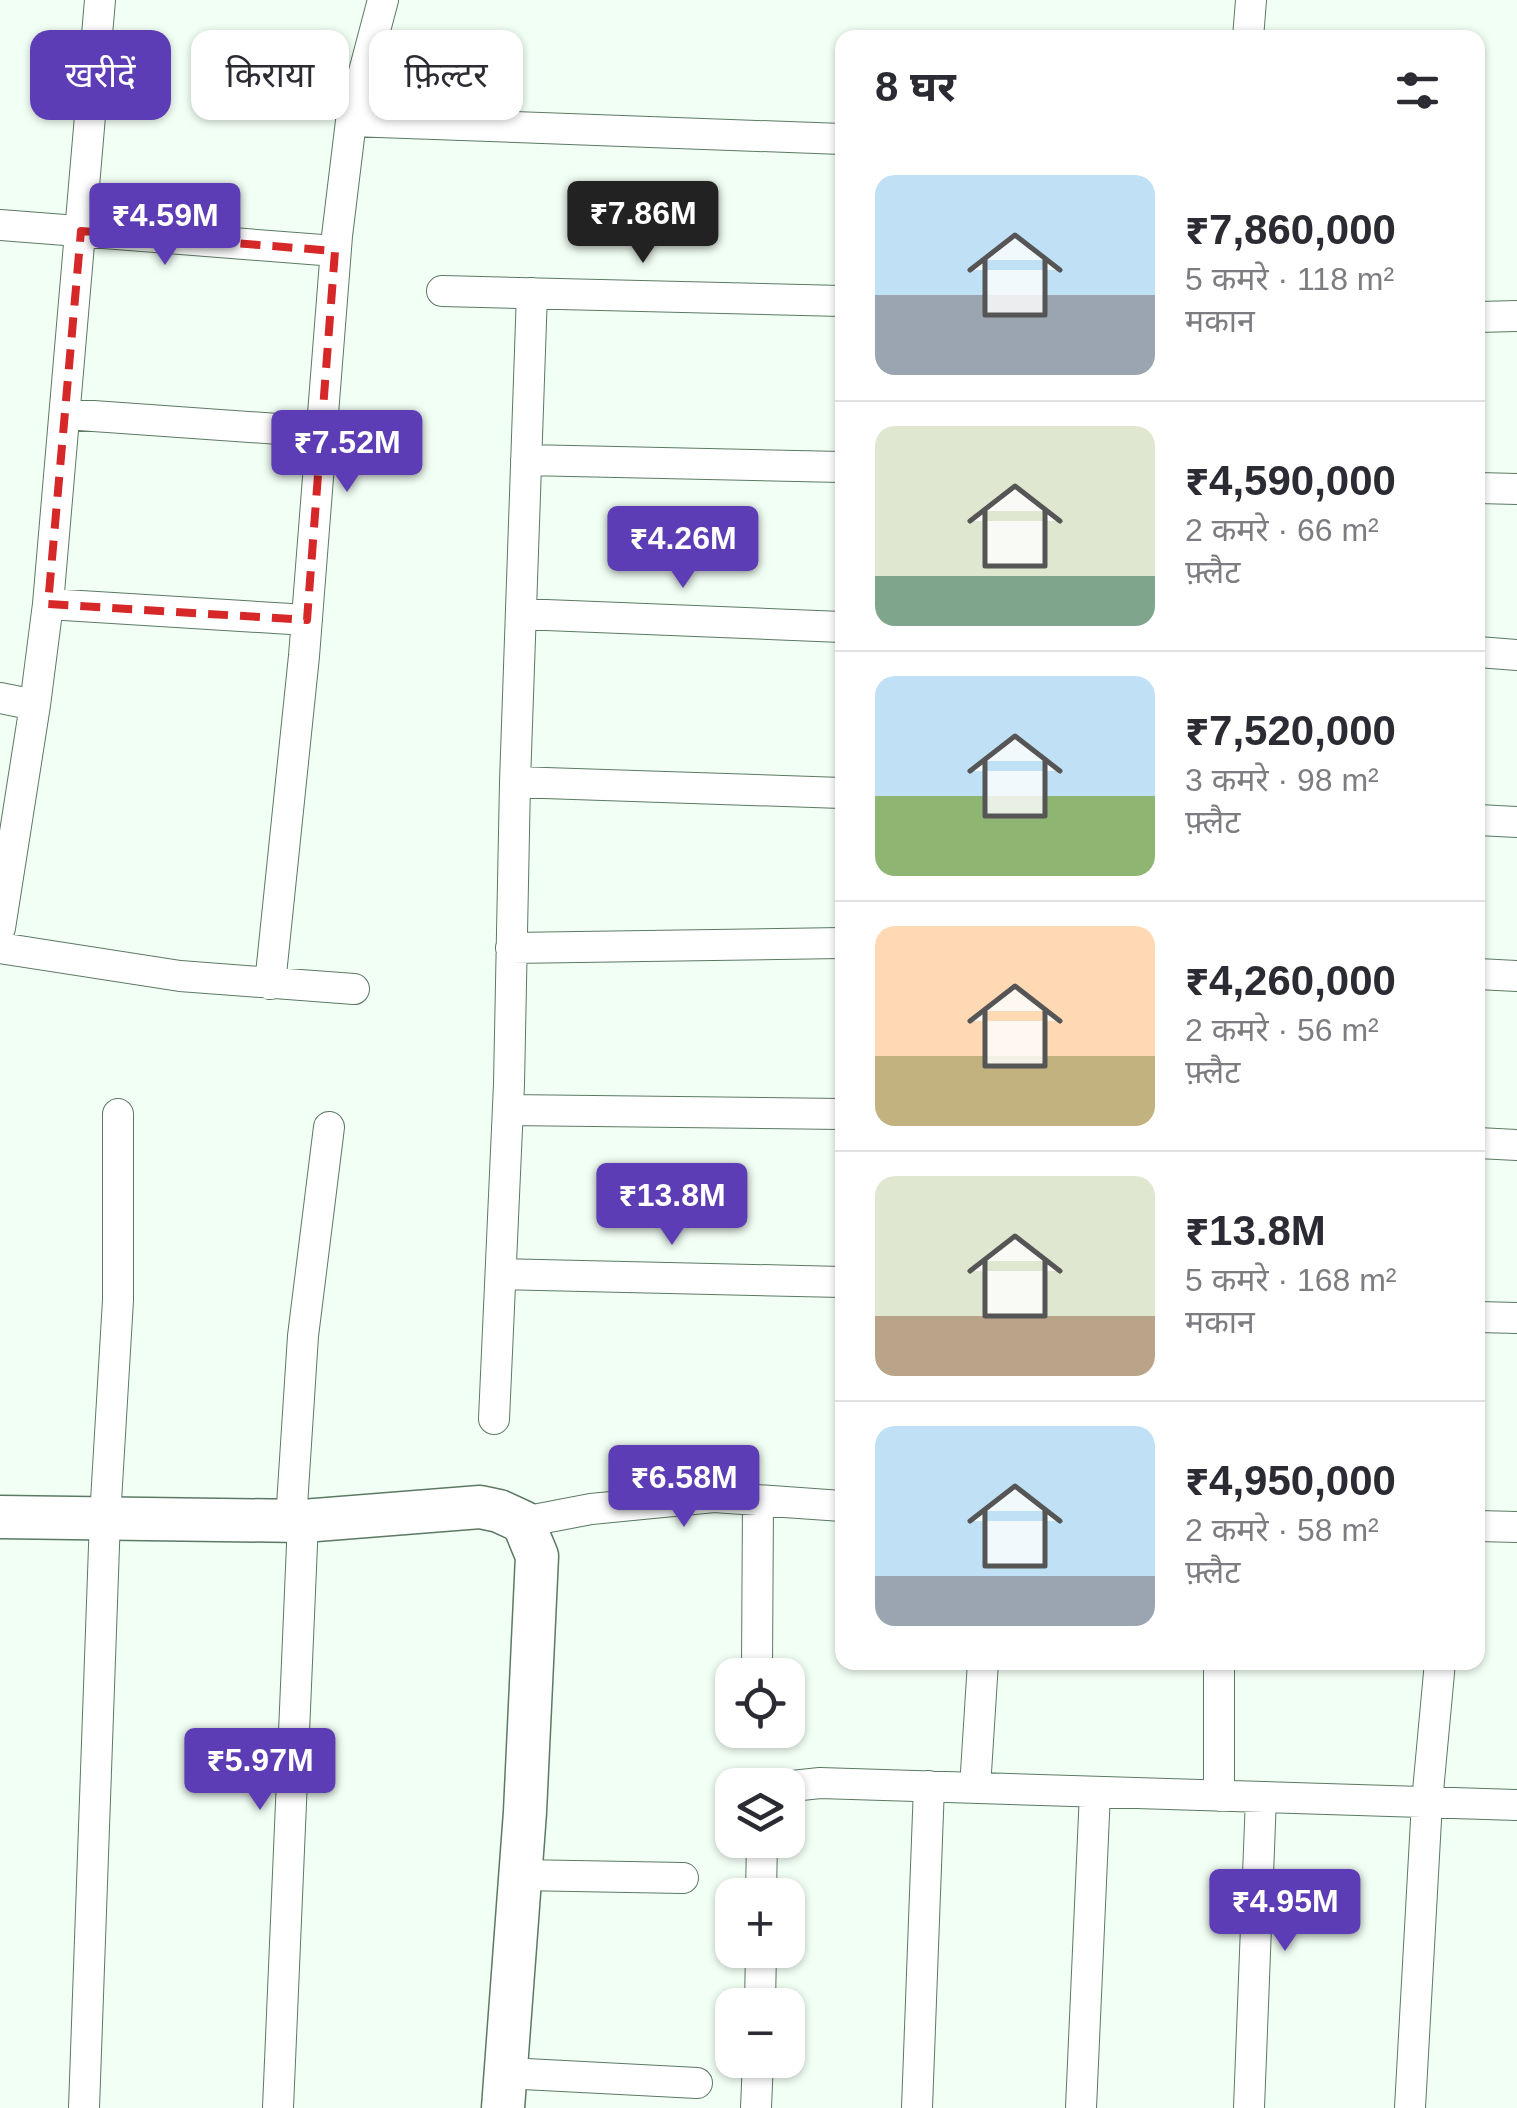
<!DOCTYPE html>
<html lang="hi">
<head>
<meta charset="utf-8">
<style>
	body { margin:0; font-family:Arial,"Noto Sans Devanagari",sans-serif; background:#f7f7f7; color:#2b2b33; height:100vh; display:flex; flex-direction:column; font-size:38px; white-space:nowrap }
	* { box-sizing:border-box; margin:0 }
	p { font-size:32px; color:#7c7c81 }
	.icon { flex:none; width:55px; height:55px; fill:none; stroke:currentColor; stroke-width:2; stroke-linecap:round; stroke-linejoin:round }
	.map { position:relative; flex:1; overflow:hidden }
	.details { position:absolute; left:835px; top:30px; width:650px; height:1640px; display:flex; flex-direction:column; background:#fff; border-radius:20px; box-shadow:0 2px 8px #0004 }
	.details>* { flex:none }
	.hud { position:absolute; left:30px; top:30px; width:655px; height:90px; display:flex; gap:20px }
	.controls { position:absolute; left:715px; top:1658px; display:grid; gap:20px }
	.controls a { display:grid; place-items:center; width:90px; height:90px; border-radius:20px; background:#fff; box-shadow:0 2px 8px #0004; font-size:50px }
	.price { position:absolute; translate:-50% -85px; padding:0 22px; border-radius:10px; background:#5d3db5; color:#fff; font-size:32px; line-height:65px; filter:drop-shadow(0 2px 5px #0008) }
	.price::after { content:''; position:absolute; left:50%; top:60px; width:30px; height:22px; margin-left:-15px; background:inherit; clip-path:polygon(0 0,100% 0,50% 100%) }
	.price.active { background:#222; color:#fff }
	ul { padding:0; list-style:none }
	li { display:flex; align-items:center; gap:30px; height:250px; padding:0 40px }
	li+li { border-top:2px solid #e1e1e2 }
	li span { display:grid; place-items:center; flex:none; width:280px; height:200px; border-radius:20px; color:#555 }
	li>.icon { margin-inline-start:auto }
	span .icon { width:120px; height:120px; fill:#fffc; stroke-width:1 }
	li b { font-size:42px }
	h2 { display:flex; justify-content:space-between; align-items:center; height:120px; padding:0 40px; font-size:42px }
	.pill { padding:0 35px; border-radius:20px; background:#fff; box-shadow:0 2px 8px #0004; font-size:35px; line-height:90px }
	.pill.active { background:#5d3db5; color:#fff }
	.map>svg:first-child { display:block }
</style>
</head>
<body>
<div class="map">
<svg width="1517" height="2108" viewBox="0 0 1517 2108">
	<rect width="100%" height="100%" fill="#f2fff5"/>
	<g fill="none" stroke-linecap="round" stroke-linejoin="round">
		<g stroke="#5c7963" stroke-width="32">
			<path id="street" d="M1248 38 1251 0
				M351 121 842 139
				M0 225 335 251
				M442 291 842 301
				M1478 317 1517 316
				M65 414 321 432
				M526 460 842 467
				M1478 488 1517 489
				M48 604 307 620
				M521 614 842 627
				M1478 652 1517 655
				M0 698 35 705
				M515 782 842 793
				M1478 820 1517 822
				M0 928 35 705 48 604 100 0
				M0 948 180 976 354 989
				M511 948 842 943
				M1478 974 1517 976
				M270 984 304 656 337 236 351 121 383 0
				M508 1110 842 1114
				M1478 1143 1517 1145
				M501 1274 842 1282
				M1478 1317 1517 1318
				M494 1419 509 1084 515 782 532 293
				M291 1521 303 1336 329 1127
				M523 1522 591 1509 714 1497 842 1506
				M1478 1526 1517 1527
				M757 1668 758 1500
				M975 1788 983 1662
				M788 1789 792 1786 820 1783 1517 1805
				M1219 1796V1662
				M520 1875 683 1878
				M761 1895 762 1840
				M760 2005 761 1950
				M506 2073 697 2083
				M84 2108 105 1518 118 1300V1114
				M278 2108 303 1521
				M756 2108 758 2060
				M917 2108 929 1786
				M1081 2108 1095 1792
				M1249 2108 1261 1797
				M1410 2108 1427 1802 1440 1662"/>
		</g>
		<g stroke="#5c7963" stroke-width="45">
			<path id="secondary" d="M0 1517 303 1521 480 1507 499 1511 523 1522 537 1556 525 1812 503 2108"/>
		</g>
		<use href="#street" stroke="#fff" stroke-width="30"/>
		<use href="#secondary" stroke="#fff" stroke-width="42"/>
	</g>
	<path fill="none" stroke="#d62828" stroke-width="8" stroke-dasharray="20 12" stroke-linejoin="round" d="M81 231 335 251 307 620 48 604Z"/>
</svg>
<div class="controls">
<a><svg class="icon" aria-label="locate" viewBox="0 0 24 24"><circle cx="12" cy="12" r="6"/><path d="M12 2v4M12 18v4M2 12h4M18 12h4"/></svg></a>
<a><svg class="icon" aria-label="layers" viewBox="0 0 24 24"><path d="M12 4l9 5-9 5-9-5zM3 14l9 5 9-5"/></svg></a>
<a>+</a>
<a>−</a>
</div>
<b class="price active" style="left:643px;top:266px">₹7.86M</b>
<b class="price" style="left:165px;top:268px">₹4.59M</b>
<b class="price" style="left:347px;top:495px">₹7.52M</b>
<b class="price" style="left:683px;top:591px">₹4.26M</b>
<b class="price" style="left:672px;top:1248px">₹13.8M</b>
<b class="price" style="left:684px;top:1530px">₹6.58M</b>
<b class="price" style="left:260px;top:1813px">₹5.97M</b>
<b class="price" style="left:1285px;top:1954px">₹4.95M</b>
<div class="hud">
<a class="pill active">खरीदें</a>
<a class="pill">किराया</a>
<a class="pill">फ़िल्टर</a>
</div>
<section class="details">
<h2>8 घर<svg class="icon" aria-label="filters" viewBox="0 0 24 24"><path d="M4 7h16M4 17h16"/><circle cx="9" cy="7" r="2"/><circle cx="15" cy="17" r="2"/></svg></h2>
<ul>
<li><span style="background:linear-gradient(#bfe0f5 60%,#9aa5b1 0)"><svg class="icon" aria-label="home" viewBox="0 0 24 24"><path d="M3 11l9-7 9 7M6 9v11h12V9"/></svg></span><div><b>₹7,860,000</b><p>5 कमरे · 118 m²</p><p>मकान</p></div></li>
<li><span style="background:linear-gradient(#dfe7d0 75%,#7fa58c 0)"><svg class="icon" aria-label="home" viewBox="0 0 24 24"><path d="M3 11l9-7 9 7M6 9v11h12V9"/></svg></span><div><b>₹4,590,000</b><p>2 कमरे · 66 m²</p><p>फ़्लैट</p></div></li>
<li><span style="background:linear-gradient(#bfe0f5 60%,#8fb573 0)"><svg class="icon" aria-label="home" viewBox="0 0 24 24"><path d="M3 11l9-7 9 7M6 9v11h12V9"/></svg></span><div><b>₹7,520,000</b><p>3 कमरे · 98 m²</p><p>फ़्लैट</p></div></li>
<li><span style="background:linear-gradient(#ffd9b3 65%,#c2b280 0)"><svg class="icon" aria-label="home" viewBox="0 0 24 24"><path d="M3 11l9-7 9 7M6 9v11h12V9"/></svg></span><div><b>₹4,260,000</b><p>2 कमरे · 56 m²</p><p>फ़्लैट</p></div></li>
<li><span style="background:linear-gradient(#dfe7d0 70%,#b9a48a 0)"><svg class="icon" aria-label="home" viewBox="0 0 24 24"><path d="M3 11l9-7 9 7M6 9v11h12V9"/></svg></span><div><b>₹13.8M</b><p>5 कमरे · 168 m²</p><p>मकान</p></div></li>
<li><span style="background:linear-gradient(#bfe0f5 75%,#9aa5b1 0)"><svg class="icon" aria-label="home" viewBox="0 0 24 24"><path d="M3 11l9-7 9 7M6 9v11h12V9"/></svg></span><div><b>₹4,950,000</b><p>2 कमरे · 58 m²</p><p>फ़्लैट</p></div></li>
</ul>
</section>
</div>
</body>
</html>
